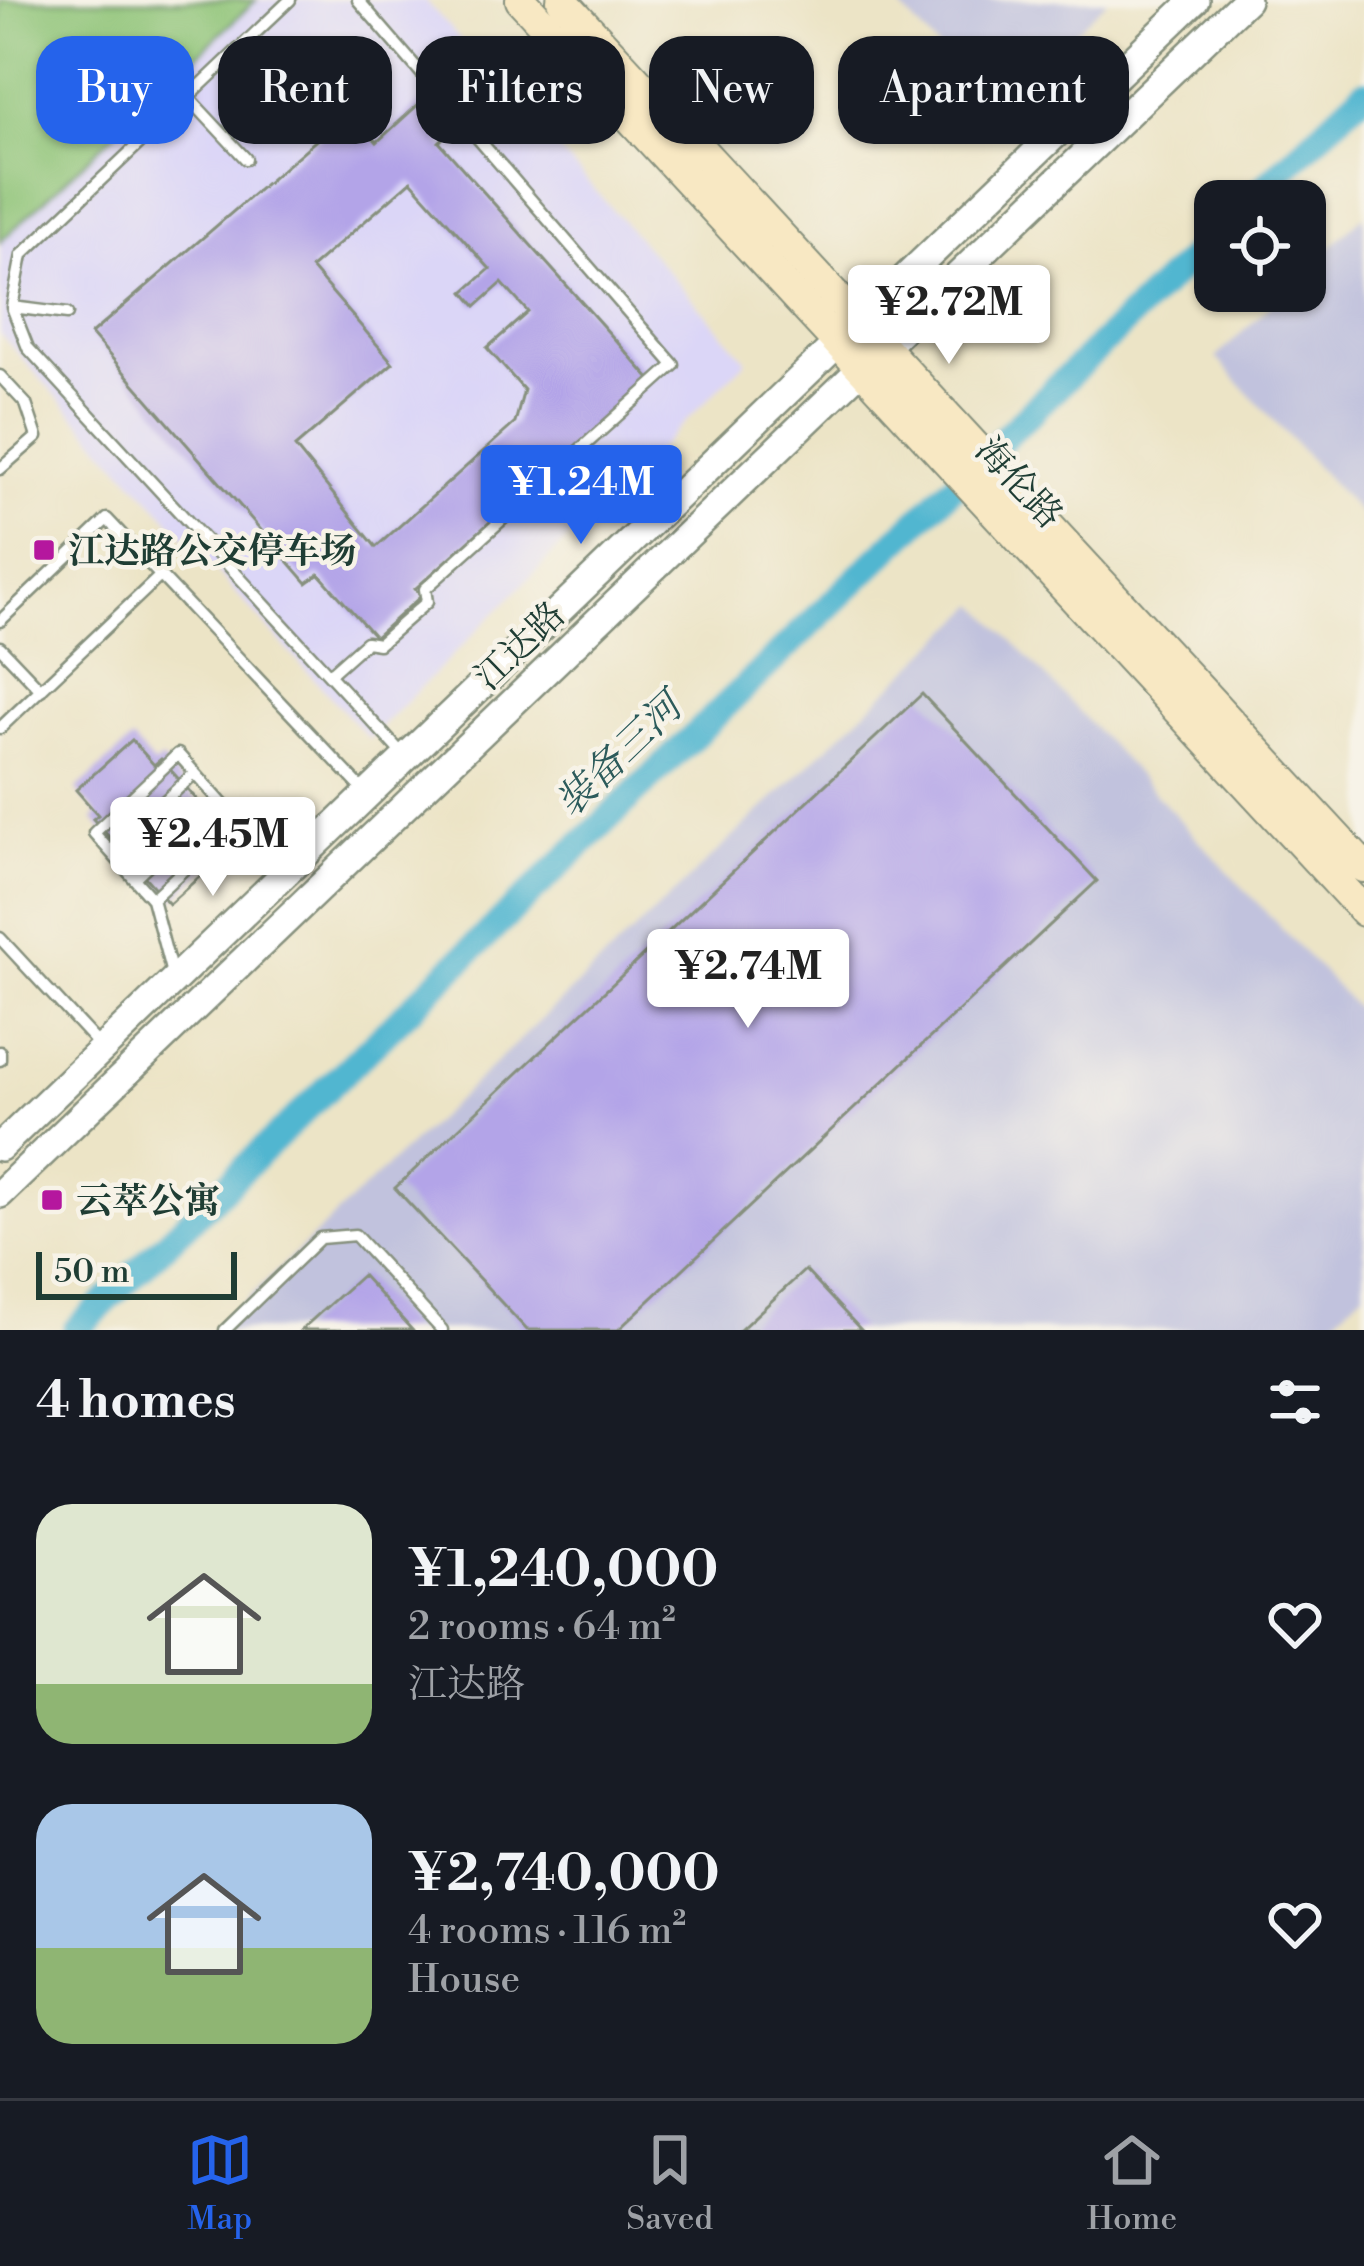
<!DOCTYPE html>
<html lang="en">
<head>
<meta charset="utf-8">
<style>
	body { margin:0; font-family:"Libre Bodoni","Noto Serif SC",serif; background:#242831; color:#f1f3f6; height:100vh; display:flex; flex-direction:column; font-size:45px; white-space:nowrap }
	* { box-sizing:border-box; margin:0 }
	p { font-size:39px; color:#9ea1a6 }
	.icon { flex:none; width:66px; height:66px; fill:none; stroke:currentColor; stroke-width:2; stroke-linecap:round; stroke-linejoin:round }
	.map { position:relative; height:1330px; overflow:hidden }
	.side { display:flex; flex-direction:column; background:#171b24; flex:1 }
	.side>* { flex:none }
	.guide { position:absolute; left:36px; top:36px; width:1293px; height:108px; display:flex; gap:24px }
	.buttons { position:absolute; left:1194px; top:180px; display:grid; gap:24px }
	.buttons a { display:grid; place-items:center; width:132px; height:132px; border-radius:24px; background:#171b24; box-shadow:0 3px 9px #0004; font-size:60px }
	.scale { position:absolute; left:36px; bottom:30px; width:201px; box-sizing:border-box; padding-left:12px; border:6px solid #1f3d34; border-top:0; font-size:33px; line-height:42px; white-space:nowrap; color:#1f3d34; -webkit-text-stroke:9px #f7f3e8; paint-order:stroke }
	.price { position:absolute; translate:-50% -102px; padding:0 27px; border-radius:12px; background:#fff; color:#222; font-size:39px; line-height:78px; filter:drop-shadow(0 3px 6px #0008) }
	.price::after { content:''; position:absolute; left:50%; top:72px; width:36px; height:27px; margin-left:-18px; background:inherit; clip-path:polygon(0 0,100% 0,50% 100%) }
	.price.on { background:#2563eb; color:#fff }
	ul { padding:0; list-style:none }
	li { display:flex; align-items:center; gap:36px; height:300px; padding:0 36px }
	li span { display:grid; place-items:center; flex:none; width:336px; height:240px; border-radius:36px; color:#555 }
	li>.icon { margin-inline-start:auto }
	span .icon { width:144px; height:144px; fill:#fffc; stroke-width:1 }
	li b { font-size:51px }
	h2 { display:flex; justify-content:space-between; align-items:center; height:144px; padding:0 36px; font-size:51px }
	.tag { padding:0 42px; border-radius:36px; background:#171b24; box-shadow:0 3px 9px #0004; font-size:42px; line-height:108px }
	.tag.on { background:#2563eb; color:#fff }
	.tab-bar { display:flex; justify-content:space-around; align-items:center; height:168px; border-top:3px solid #363941; background:#171b24; font-size:33px; color:#9ea1a6 }
	.tab-bar a { display:grid; justify-items:center; gap:6px }
	.tab-bar .on { color:#2563eb }
	.map>svg:first-child { display:block }
</style>
</head>
<body>
<div class="map">
<svg width="1364" height="1330" viewBox="0 0 1364 1330">
	<rect width="100%" height="100%" fill="#f7f3e8"/>
	<filter id="ink" filterUnits="userSpaceOnUse"><feTurbulence type="fractalNoise" baseFrequency=".00833" numOctaves="2"/><feDisplacementMap in="SourceGraphic" scale="24" xChannelSelector="R" yChannelSelector="G"/><feConvolveMatrix kernelMatrix="1 2 1 2 8 2 1 2 1" color-interpolation-filters="sRGB"/></filter>
	<filter id="wash" filterUnits="userSpaceOnUse"><feTurbulence type="fractalNoise" baseFrequency=".004" numOctaves="4" result="noise"/><feDisplacementMap in="SourceGraphic" scale="48" xChannelSelector="R" yChannelSelector="G"/><feGaussianBlur stdDeviation="2.7" result="paint"/><feColorMatrix in="noise" values="0 0 0 0 0 0 0 0 0 0 0 0 0 0 0 0 0 1.4 0 .05"/><feComposite in="paint" operator="in"/></filter>
	<g filter="url(#wash)">
		<rect width="100%" height="100%" fill="#ece4c6"/>
		<path fill="#dbd6f7" d="M256 0H425L747 360 369 739 0 334V242Z"/>
		<path fill="#c1c2dd" d="M894 0H1108L994 109Z
			M1364 215V518L1216 358 1285 291H1305V272Z
			M978 604 1364 1017V1291L1323 1330H215Z"/>
		<path fill="#8dc376" stroke="#568055" stroke-width="3" d="M0 0H256L0 242Z"/>
		<g fill="none" stroke-linecap="round" stroke-linejoin="round">
			<path stroke="#51b6d0" stroke-width="27" d="M1250 201 1364 92
				M76 1330 1215 235"/>
		</g>
		<g id="blocks">
			<path fill="#b3a4e8" fill-rule="evenodd" d="M421 102 448 133 439 142 650 379 415 589 421 596 375 637 319 574 307 583 91 334 350 111 377 142ZM411 181 490 269 464 292 476 306 502 283 528 312 487 348 524 390 515 423 376 547 295 447 393 363 311 268Z
				M922 694 1097 881 618 1330H527L395 1188Z
				M132 740 154 765 161 759 236 844 169 904 93 819 98 815 76 790Z
				M805 1270 861 1330H740Z
				M362 1275 412 1330H301Z"/>
		</g>
	</g>
	<g filter="url(#ink)">
		<use href="#blocks" fill-opacity="0" stroke="#86907d" stroke-width="3"/>
		<g fill="none" stroke-linecap="round" stroke-linejoin="round">
			<g stroke="#86907d" stroke-width="15">
				<path id="service" d="M290 0 22 255 12 307 28 348 405 757
					M188 97 246 159
					M12 307 67 314
					M0 376 26 404 37 437 0 469
					M0 621 107 519 366 793
					M0 647 41 690
					M330 674 366 642 379 644 427 602 425 589 674 365 358 0
					M0 728 160 576
					M110 851 195 773
					M134 878 219 800
					M152 899 94 833 178 754 237 820
					M0 938 100 1046
					M172 974 152 899 237 820 307 848
					M0 1052V1060
					M225 1330 320 1238 355 1235 442 1330"/>
			</g>
			<g stroke="#86907d" stroke-width="32">
				<path id="tertiary" d="M0 1147 1195 0
					M0 1194 1246 0"/>
			</g>
			<g stroke="#86907d" stroke-width="34">
				<path id="secondary" d="M521 0 1364 911
					M562 0 1364 867"/>
			</g>
			<use href="#service" stroke="#fff" stroke-width="10"/>
			<use href="#tertiary" stroke="#fff" stroke-width="27"/>
			<use href="#secondary" stroke="#f8e8c3" stroke-width="30"/>
		</g>
	</g>
	<g fill="#b5179e" stroke="#f7f3e8" stroke-width="4.5">
		<rect x="32" y="538" width="24" height="24" rx="6"/>
		<rect x="40" y="1188" width="24" height="24" rx="6"/>
	</g>
	<g text-anchor="middle" stroke-width="9" stroke-linejoin="round" paint-order="stroke">
		<g font-size="36" fill="#1f3d34" stroke="#f7f3e8">
			<text transform="translate(1020 482) rotate(47)" y="13">海伦路</text>
			<text transform="translate(519 645) rotate(-44)" y="13">江达路</text>
		</g>
		<g font-size="36" font-weight="bold" fill="#1f3d34" stroke="#f7f3e8" text-anchor="start">
			<text x="68" y="563">江达路公交停车场</text>
			<text x="76" y="1213">云萃公寓</text>
		</g>
		<g font-size="39" font-style="italic" fill="#2c5b5b" stroke="#f7f3e8">
			<text transform="translate(618 754) rotate(-44)" y="14">装备三河</text>
		</g>
	</g>
</svg>
<div class="buttons">
<a><svg class="icon" aria-label="locate" viewBox="0 0 24 24"><circle cx="12" cy="12" r="6"/><path d="M12 2v4M12 18v4M2 12h4M18 12h4"/></svg></a>
</div>
<div class="scale">50 m</div>
<b class="price" style="left:949px;top:367px">¥2.72M</b>
<b class="price on" style="left:581px;top:547px">¥1.24M</b>
<b class="price" style="left:213px;top:899px">¥2.45M</b>
<b class="price" style="left:748px;top:1031px">¥2.74M</b>
<div class="guide">
<a class="tag on">Buy</a>
<a class="tag">Rent</a>
<a class="tag">Filters</a>
<a class="tag">New</a>
<a class="tag">Apartment</a>
</div>
</div>
<section class="side">
<h2>4 homes<svg class="icon" aria-label="filters" viewBox="0 0 24 24"><path d="M4 7h16M4 17h16"/><circle cx="9" cy="7" r="2"/><circle cx="15" cy="17" r="2"/></svg></h2>
<ul>
<li><span style="background:linear-gradient(#dfe7d0 75%,#8fb573 0)"><svg class="icon" aria-label="home" viewBox="0 0 24 24"><path d="M3 11l9-7 9 7M6 9v11h12V9"/></svg></span><div><b>¥1,240,000</b><p>2 rooms · 64 m²</p><p>江达路</p></div><svg class="icon" aria-label="heart" viewBox="0 0 24 24"><path d="M12 20l-8-8c-3-5 5-10 8-4 3-6 11-1 8 4z"/></svg></li>
<li><span style="background:linear-gradient(#a9c7e8 60%,#8fb573 0)"><svg class="icon" aria-label="home" viewBox="0 0 24 24"><path d="M3 11l9-7 9 7M6 9v11h12V9"/></svg></span><div><b>¥2,740,000</b><p>4 rooms · 116 m²</p><p>House</p></div><svg class="icon" aria-label="heart" viewBox="0 0 24 24"><path d="M12 20l-8-8c-3-5 5-10 8-4 3-6 11-1 8 4z"/></svg></li>
</ul>
</section>
<nav class="tab-bar">
<a class="on"><svg class="icon" aria-label="map" viewBox="0 0 24 24"><path d="M3 6l6-2 6 2 6-2v14l-6 2-6-2-6 2zM9 4v14M15 6v14"/></svg>Map</a>
<a><svg class="icon" aria-label="saved" viewBox="0 0 24 24"><path d="M7 4h10v16l-5-4-5 4z"/></svg>Saved</a>
<a><svg class="icon" aria-label="home" viewBox="0 0 24 24"><path d="M3 11l9-7 9 7M6 9v11h12V9"/></svg>Home</a>
</nav>
</body>
</html>
